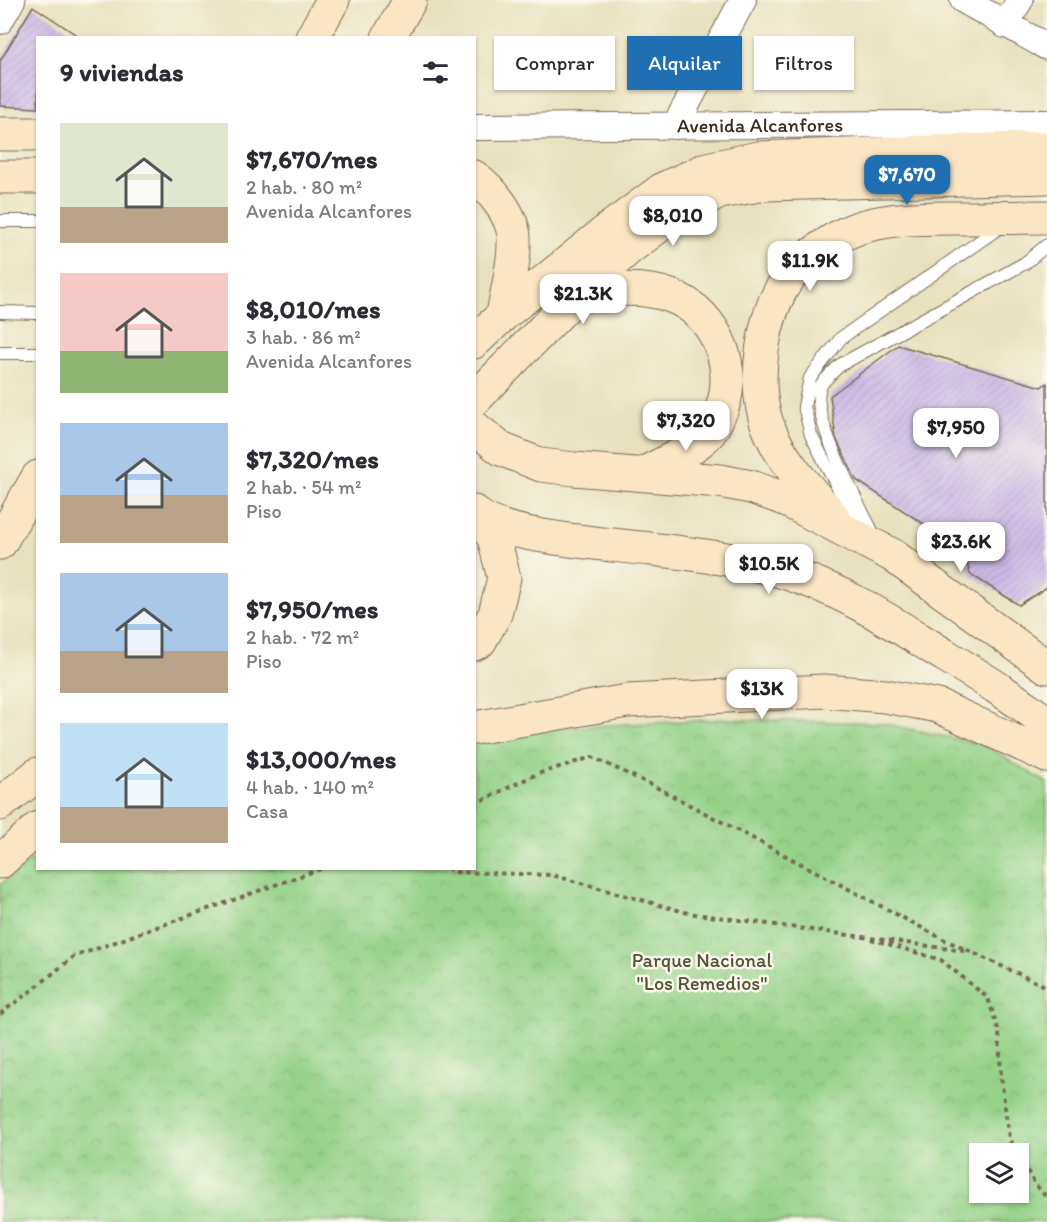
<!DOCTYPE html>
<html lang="es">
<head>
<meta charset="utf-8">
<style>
	body { margin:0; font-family:Itim,sans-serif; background:#f7f7f7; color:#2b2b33; height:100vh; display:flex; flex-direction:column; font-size:22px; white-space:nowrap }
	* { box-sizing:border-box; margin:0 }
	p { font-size:20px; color:#7c7c81 }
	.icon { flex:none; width:33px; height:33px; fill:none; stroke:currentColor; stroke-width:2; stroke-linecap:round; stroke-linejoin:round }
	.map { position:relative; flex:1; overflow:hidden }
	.side { position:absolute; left:36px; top:36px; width:440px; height:834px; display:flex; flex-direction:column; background:#fff; border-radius:0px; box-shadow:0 2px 4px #0004 }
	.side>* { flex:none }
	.banner { position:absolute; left:494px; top:36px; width:464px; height:54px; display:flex; gap:12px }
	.tools { position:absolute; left:969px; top:1143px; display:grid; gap:12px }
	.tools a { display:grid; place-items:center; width:60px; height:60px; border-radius:0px; background:#fff; box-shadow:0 2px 4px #0004; font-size:30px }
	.price { position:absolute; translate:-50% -51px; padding:0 14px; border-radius:12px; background:#fff; color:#222; font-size:20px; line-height:39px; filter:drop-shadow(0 2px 3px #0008) }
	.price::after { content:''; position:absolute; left:50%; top:36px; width:18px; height:14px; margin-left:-9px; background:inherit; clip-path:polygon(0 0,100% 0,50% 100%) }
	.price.active { background:#1f6fb2; color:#fff }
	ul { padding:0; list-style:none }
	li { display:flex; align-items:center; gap:18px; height:150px; padding:0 24px }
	li span { display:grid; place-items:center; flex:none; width:168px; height:120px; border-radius:0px; color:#555 }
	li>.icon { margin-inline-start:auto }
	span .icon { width:72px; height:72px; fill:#fffc; stroke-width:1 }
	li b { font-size:26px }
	h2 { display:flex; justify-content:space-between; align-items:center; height:72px; padding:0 24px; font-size:26px }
	.chip { padding:0 21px; border-radius:0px; background:#fff; box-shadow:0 2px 4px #0004; font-size:21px; line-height:54px }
	.chip.active { background:#1f6fb2; color:#fff }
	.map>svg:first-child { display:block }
</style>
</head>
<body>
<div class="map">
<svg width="1047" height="1222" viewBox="0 0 1047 1222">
	<defs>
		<pattern id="park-crowns" width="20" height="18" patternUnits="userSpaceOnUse" patternTransform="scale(1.5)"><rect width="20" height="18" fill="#95d388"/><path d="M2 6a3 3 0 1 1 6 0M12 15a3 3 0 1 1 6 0" fill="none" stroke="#81b575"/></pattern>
		<pattern id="building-hatch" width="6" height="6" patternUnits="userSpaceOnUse" patternTransform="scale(1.5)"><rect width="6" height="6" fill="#ccb9e6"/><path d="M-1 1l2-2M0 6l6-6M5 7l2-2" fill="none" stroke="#b09fc5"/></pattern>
	</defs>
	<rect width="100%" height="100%" fill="#fbf7ec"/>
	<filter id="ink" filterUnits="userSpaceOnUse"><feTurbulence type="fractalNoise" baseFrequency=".0167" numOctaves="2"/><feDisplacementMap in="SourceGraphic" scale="12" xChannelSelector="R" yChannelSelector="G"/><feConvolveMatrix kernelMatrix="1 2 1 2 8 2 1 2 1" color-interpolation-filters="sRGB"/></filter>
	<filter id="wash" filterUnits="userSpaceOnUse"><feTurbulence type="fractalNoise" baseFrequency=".008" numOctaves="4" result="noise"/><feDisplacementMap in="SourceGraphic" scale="24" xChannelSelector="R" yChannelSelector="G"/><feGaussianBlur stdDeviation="1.35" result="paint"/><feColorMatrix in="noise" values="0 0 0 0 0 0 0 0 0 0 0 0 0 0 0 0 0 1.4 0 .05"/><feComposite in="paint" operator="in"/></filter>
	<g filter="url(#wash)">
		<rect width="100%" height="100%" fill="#e8e1bd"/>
		<path fill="url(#park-crowns)" stroke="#687e53" stroke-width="1.5" fill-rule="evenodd" d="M724 719 882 723 984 745 1047 783V1222H0V885L37 856 38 868H474V740L556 728ZM980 1154H1018V1192H980Z"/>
		<g id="blocks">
			<path fill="url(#building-hatch)" d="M33 6 81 38H38V108L0 106V61Z
				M898 345 1041 387 1047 383V587L1019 605 970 574 964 550 856 480 836 438 830 396Z"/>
		</g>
	</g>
	<g filter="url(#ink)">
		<use href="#blocks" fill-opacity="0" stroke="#786a56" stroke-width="1.5"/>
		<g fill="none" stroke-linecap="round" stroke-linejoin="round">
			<g stroke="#786a56" stroke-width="14">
				<path id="service" d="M0 221H38
					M0 312 38 313
					M0 353H38
					M859 529 811 435 804 406 810 378 841 338 1003 225
					M876 539C863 512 806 410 821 385 826 378 834 371 840 365L1025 263 1047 245"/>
			</g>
			<g stroke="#786a56" stroke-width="28">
				<g id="minor">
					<path d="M963 0 1047 47"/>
					<path d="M0 21 12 0"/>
					<path d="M1005 25 1020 0"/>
					<path d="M675 126 743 0"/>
					<path id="s1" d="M474 127 1047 123"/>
				</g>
			</g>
			<g stroke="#786a56" stroke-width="35">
				<path id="secondary" d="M312 38 333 0
					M388 38 410 0
					M0 134H38
					M0 177H38
					M474 177C492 189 514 217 514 239 515 264 507 290 503 315
					M576 296C606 289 641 285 671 296 718 313 741 373 718 417 715 422 713 429 709 433 692 451 665 462 643 474
					M474 342 503 315 610 228 663 189 707 169 758 158 1047 148
					M474 400 576 296 628 249 676 213 720 192 765 184 1047 177
					M474 427 501 449 541 465 574 469 720 481 751 487 782 498 892 555 1047 667
					M474 512C500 538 610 544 650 549 700 555 753 560 801 578 848 594 891 622 933 648 972 672 1011 695 1047 723
					M833 517C809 489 783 463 769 429 751 386 762 312 790 276 806 256 836 235 861 227 891 218 924 218 956 218 986 218 1017 217 1047 217
					M0 543 38 477
					M474 644 480 641 495 614 504 578 494 538 480 518
					M474 728 627 701 824 691 885 696 938 706 1047 756
					M0 804 38 774
					M0 862 38 828"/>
			</g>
			<path stroke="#786a56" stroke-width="4" stroke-dasharray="4.5 4.5" stroke-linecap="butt" d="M474 804 537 774 592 757 652 785 945 940 1047 987
				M447 868 455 872 552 875 688 913 965 951
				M871 939 941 960 988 998 999 1032 1001 1077 1009 1139 1018 1154
				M0 1014 35 988 73 957 323 868
				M1018 1155 1035 1184 1047 1198"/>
			<use href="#service" stroke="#fff" stroke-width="12"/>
			<use href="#minor" stroke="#fff" stroke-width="26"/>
			<use href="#secondary" stroke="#fbe6c4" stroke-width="33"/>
		</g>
	</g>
	<g text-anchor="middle" stroke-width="5" stroke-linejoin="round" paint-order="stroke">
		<g font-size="20" fill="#3b2a1e" stroke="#fbf7ec">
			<text dy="7" stroke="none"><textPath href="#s1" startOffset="286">Avenida Alcanfores</textPath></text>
		</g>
		<g font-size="20" fill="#525438" stroke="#fbf7ec">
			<text x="702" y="967">Parque Nacional<tspan x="702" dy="23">"Los Remedios"</tspan></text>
		</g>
	</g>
</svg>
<div class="tools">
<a><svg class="icon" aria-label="layers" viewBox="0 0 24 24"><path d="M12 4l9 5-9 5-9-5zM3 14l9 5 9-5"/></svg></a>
</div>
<b class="price active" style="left:907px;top:206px">$7,670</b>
<b class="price" style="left:673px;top:247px">$8,010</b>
<b class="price" style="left:810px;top:292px">$11.9K</b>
<b class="price" style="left:583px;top:325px">$21.3K</b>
<b class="price" style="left:686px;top:452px">$7,320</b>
<b class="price" style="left:956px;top:459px">$7,950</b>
<b class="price" style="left:961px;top:573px">$23.6K</b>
<b class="price" style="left:769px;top:595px">$10.5K</b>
<b class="price" style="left:762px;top:720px">$13K</b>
<div class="banner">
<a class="chip">Comprar</a>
<a class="chip active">Alquilar</a>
<a class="chip">Filtros</a>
</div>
<section class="side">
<h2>9 viviendas<svg class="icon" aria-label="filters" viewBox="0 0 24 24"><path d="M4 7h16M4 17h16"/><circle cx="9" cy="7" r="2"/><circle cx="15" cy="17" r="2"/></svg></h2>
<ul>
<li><span style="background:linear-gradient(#dfe7d0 70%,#b9a48a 0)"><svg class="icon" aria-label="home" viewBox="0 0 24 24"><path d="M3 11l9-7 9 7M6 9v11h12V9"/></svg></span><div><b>$7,670/mes</b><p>2 hab. · 80 m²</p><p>Avenida Alcanfores</p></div></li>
<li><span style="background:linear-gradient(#f6c9c9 65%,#8fb573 0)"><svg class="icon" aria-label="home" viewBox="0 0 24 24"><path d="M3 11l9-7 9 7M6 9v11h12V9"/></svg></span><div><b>$8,010/mes</b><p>3 hab. · 86 m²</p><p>Avenida Alcanfores</p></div></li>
<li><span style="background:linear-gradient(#a9c7e8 60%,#b9a48a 0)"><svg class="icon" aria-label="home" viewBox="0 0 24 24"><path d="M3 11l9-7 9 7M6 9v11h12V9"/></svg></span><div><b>$7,320/mes</b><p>2 hab. · 54 m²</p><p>Piso</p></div></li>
<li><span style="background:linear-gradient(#a9c7e8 65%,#b9a48a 0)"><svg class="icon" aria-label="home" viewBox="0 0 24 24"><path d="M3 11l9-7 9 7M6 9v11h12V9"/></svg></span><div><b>$7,950/mes</b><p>2 hab. · 72 m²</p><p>Piso</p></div></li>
<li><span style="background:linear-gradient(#bfe0f5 70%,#b9a48a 0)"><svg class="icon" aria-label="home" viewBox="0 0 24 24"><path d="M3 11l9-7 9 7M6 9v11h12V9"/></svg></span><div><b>$13,000/mes</b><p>4 hab. · 140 m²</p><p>Casa</p></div></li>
</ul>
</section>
</div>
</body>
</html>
